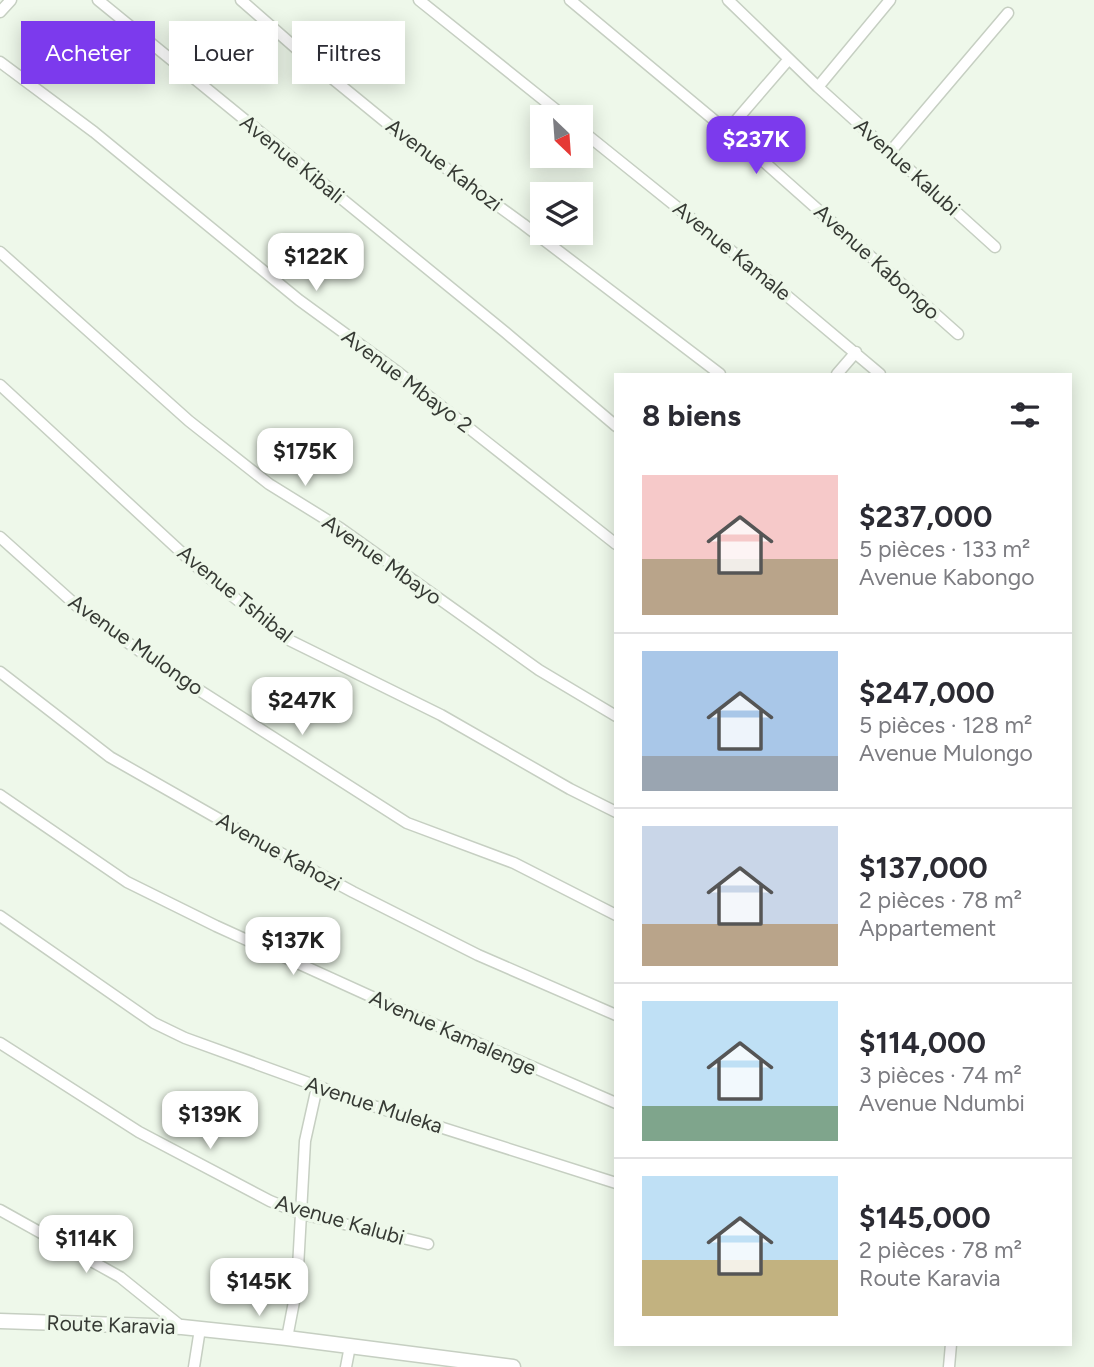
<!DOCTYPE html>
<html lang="fr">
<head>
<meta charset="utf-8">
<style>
	body { margin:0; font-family:Figtree,sans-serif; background:#f2f2f3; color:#2b2b33; height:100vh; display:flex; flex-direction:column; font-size:26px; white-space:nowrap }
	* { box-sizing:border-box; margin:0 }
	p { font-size:23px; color:#7c7c81 }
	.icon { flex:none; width:38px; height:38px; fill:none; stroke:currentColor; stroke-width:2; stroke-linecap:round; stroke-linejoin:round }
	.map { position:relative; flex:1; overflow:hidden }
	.details { position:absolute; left:614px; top:373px; width:458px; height:973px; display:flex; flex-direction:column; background:#fff; border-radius:0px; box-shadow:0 4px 18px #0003 }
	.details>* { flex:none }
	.hud { position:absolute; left:21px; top:21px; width:488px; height:63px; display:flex; gap:14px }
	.needle { width:46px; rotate:155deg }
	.tools { position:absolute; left:530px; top:105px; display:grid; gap:14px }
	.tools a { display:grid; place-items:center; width:63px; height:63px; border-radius:0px; background:#fff; box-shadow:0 4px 18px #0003; font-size:35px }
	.price { position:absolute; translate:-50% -60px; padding:0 16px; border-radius:14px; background:#fff; color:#222; font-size:23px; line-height:46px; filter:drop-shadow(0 2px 4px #0008) }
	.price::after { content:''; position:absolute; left:50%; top:42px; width:21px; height:16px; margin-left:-10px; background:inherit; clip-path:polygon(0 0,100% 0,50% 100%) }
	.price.selected { background:#7c3aed; color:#fff }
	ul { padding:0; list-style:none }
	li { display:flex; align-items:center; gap:21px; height:175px; padding:0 28px }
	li+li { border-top:2px solid #e1e1e2 }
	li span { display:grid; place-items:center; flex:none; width:196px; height:140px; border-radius:0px; color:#555 }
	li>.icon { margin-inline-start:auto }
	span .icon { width:84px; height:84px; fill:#fffc; stroke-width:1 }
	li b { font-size:30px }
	h2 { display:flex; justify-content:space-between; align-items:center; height:84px; padding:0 28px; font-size:30px }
	.tag { padding:0 24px; border-radius:0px; background:#fff; box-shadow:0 4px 18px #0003; font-size:24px; line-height:63px }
	.tag.selected { background:#7c3aed; color:#fff }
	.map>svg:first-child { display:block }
</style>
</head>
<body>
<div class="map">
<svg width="1094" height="1367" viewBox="0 0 1094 1367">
	<rect width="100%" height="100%" fill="#eef8ea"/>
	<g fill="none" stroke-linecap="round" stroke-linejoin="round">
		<g stroke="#c6cfc2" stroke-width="13">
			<path id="minor" d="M98 0 505 332 616 426
				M241 0 306 57 410 142 523 224 720 374
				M419 0 565 117
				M570 0 762 160 958 334
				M728 0 818 87 995 247
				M0 12 11 0
				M0 62 94 132 299 300 399 373 616 544
				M818 87 890 0
				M581 130 780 290 880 374
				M727 131 789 59
				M890 152 1008 13
				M0 252 189 421 269 484 340 528 539 670 616 716
				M837 374 856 352
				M0 385 207 576 287 639 441 715 570 789 616 812
				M0 537 78 607 155 662 407 823 514 863 616 915
				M0 672 110 757 247 835 353 892 478 955 616 1015
				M0 795 127 882 216 926 392 1006 616 1103
				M0 916 154 1023 185 1038 364 1103 616 1183
				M0 1043 139 1132 270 1201 302 1214 428 1244
				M0 1210 120 1277 182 1327
				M287 1338 297 1286 305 1141 317 1087
				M194 1367 200 1329
				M346 1367 350 1346
				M949 1367 951 1344"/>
		</g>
		<g stroke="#c6cfc2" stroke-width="17">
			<path id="tertiary" d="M0 1321 182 1327 287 1338 513 1367"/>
		</g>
		<use href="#minor" stroke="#fff" stroke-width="10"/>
		<use href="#tertiary" stroke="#fff" stroke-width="14"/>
	</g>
	<g text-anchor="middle" stroke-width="7" stroke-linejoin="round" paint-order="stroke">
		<g font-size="21" fill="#363a34" stroke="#eef8ea">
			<text transform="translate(292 159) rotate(39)" y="7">Avenue Kibali</text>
			<text transform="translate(444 165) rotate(37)" y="7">Avenue Kahozi</text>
			<text transform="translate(907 167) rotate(42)" y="7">Avenue Kalubi</text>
			<text transform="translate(732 251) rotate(39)" y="7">Avenue Kamale</text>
			<text transform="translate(877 262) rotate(42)" y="7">Avenue Kabongo</text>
			<text transform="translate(407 381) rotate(37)" y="7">Avenue Mbayo 2</text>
			<text transform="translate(382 560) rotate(35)" y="7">Avenue Mbayo</text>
			<text transform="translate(235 594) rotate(39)" y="7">Avenue Tshibal</text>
			<text transform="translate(136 645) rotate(35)" y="7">Avenue Mulongo</text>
			<text transform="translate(279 852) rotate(29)" y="7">Avenue Kahozi</text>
			<text transform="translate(453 1033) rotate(24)" y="7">Avenue Kamalenge</text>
			<text transform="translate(374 1105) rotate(18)" y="7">Avenue Muleka</text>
			<text transform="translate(340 1220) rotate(16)" y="7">Avenue Kalubi</text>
			<text transform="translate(111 1325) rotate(2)" y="7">Route Karavia</text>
		</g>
	</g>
</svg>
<div class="tools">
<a><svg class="needle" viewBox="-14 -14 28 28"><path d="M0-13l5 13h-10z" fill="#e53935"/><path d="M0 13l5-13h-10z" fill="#7c7c81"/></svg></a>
<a><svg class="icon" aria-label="layers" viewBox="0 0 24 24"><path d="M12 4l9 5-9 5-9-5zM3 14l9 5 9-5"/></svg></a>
</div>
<b class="price selected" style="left:756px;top:176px">$237K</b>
<b class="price" style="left:316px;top:293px">$122K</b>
<b class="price" style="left:305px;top:488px">$175K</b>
<b class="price" style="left:302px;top:737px">$247K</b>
<b class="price" style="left:293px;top:977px">$137K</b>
<b class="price" style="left:210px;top:1151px">$139K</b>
<b class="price" style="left:86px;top:1275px">$114K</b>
<b class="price" style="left:259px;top:1318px">$145K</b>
<div class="hud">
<a class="tag selected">Acheter</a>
<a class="tag">Louer</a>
<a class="tag">Filtres</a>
</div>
<section class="details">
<h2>8 biens<svg class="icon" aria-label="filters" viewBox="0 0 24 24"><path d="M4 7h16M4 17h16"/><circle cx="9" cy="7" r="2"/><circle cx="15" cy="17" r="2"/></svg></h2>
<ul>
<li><span style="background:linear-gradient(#f6c9c9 60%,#b9a48a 0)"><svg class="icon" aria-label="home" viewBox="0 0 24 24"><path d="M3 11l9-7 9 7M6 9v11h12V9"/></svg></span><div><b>$237,000</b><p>5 pièces · 133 m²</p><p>Avenue Kabongo</p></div></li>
<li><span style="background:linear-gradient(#a9c7e8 75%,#9aa5b1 0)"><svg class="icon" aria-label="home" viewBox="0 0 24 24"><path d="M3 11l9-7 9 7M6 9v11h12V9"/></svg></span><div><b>$247,000</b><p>5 pièces · 128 m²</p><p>Avenue Mulongo</p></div></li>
<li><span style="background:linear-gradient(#c9d6e8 70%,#b9a48a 0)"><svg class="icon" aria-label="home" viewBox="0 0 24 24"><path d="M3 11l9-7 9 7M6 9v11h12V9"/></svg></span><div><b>$137,000</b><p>2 pièces · 78 m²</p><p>Appartement</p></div></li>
<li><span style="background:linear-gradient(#bfe0f5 75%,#7fa58c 0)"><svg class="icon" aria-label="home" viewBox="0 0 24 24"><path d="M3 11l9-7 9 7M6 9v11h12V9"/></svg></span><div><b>$114,000</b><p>3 pièces · 74 m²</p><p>Avenue Ndumbi</p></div></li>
<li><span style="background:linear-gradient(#bfe0f5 60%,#c2b280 0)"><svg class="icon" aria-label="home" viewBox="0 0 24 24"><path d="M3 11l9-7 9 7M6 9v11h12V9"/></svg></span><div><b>$145,000</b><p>2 pièces · 78 m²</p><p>Route Karavia</p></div></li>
</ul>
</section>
</div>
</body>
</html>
